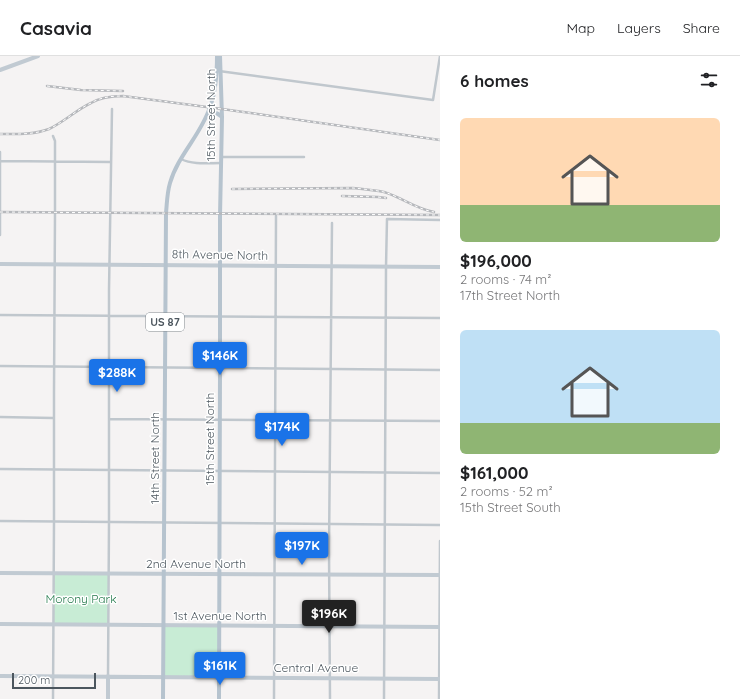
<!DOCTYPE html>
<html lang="en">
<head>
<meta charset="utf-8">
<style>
	body { margin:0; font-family:Quicksand,sans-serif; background:#f2f2f2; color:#202124; height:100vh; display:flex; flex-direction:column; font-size:15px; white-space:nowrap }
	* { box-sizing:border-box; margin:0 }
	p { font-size:13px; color:#757577 }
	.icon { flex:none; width:22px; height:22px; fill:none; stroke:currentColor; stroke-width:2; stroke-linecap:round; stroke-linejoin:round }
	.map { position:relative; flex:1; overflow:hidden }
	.panel { display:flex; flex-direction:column; background:#fff; width:300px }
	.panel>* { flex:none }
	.scale { position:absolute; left:12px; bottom:10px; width:84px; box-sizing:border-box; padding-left:4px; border:2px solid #4c565e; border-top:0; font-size:11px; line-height:14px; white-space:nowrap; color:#4c565e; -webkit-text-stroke:3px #fff; paint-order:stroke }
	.price { position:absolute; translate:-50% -34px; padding:0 9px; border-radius:4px; background:#1a73e8; color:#fff; font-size:13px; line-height:26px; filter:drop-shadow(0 1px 2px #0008) }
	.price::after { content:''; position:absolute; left:50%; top:24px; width:12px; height:9px; margin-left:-6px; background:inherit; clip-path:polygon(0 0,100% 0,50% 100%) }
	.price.active { background:#222; color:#fff }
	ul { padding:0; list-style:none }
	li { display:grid; align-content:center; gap:8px; height:212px; padding:0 20px }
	li span { display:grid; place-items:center; height:124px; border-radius:6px; color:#555 }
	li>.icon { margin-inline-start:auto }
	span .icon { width:72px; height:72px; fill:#fffc; stroke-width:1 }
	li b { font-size:17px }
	h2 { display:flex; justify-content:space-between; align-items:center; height:48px; padding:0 20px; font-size:17px }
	header { display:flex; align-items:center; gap:24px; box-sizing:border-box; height:56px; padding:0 20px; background:#fff; border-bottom:1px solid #e0e0e0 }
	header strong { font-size:19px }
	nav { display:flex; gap:22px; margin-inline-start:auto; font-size:14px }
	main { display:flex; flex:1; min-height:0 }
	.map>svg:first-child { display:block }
</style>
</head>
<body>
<header>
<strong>Casavia</strong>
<nav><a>Map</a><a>Layers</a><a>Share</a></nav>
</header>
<main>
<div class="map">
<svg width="440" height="643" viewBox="0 0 440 643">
	<rect width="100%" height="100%" fill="#f5f3f3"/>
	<path fill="#c8ecd5" d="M54 517H109L108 569 53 568Z
		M164 570H219V622L163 621Z"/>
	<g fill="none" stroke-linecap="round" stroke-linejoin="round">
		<path stroke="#c0c7cd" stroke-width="2.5" d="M219 15 433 44 440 0
			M0 96V179
			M222 101H304
			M181 103C193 109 208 107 221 107
			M0 105 111 106
			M0 259 440 262
			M0 310 440 314
			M0 361 53 362
			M109 363 440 365
			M0 413 440 417
			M0 465 440 469
			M108 620 109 466V234L112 53
			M53 643 54 466V337L55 157V85L53 80
			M274 643 276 160
			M330 643 329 493 332 167
			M384 643 386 211 387 163 440 164
			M439 643 440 485"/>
		<path stroke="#c1cad2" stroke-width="4" d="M0 14 38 0
			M0 208 440 211
			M0 517 440 519
			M0 568 440 571
			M0 620 440 623
			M108 643V620"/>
		<path stroke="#b6c3ce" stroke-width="4" d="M208 57C214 55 217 57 222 61
			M163 643 166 157C167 147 167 137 170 127 178 99 201 79 210 51 216 35 217 17 217 0
			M219 643 220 313V160L222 61 220 0"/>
		<g stroke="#b6b8bc" stroke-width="2.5">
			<path id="rail" d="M47 30 81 34 123 35
				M0 78C16 78 33 79 49 73 64 66 76 54 91 47 101 41 112 40 123 40L222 53 440 84
				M232 133 353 132C363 133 374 134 384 136 401 141 416 153 434 156
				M342 140 378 141 386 142
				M0 156 440 159"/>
		</g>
		<use href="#rail" stroke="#fff" stroke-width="1" stroke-dasharray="3" stroke-linecap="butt"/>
	</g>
	<g text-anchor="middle" stroke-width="3" stroke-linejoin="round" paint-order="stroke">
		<rect fill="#fff" stroke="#82898e" stroke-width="1" x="146" y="257" width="38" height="18" rx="3"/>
		<g font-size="11" font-weight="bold" fill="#4c565e">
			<text x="165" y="270">US 87</text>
		</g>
		<g font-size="12" fill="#4c565e" stroke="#fff">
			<text transform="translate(211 59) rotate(-90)" y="4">15th Street North</text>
			<text transform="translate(220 199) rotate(1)" y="4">8th Avenue North</text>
			<text transform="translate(210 383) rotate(-90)" y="4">15th Street North</text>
			<text transform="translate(155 402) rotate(-90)" y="4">14th Street North</text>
			<text x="196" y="512">2nd Avenue North</text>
			<text x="220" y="564">1st Avenue North</text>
			<text x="316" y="616">Central Avenue</text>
		</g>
		<g font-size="12" fill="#23794b" stroke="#fff">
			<text x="81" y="547">Morony Park</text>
		</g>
	</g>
</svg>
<div class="scale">200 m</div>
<b class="price" style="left:220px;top:320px">$146K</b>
<b class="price" style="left:117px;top:337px">$288K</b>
<b class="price" style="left:282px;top:391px">$174K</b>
<b class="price" style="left:302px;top:510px">$197K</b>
<b class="price active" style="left:329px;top:578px">$196K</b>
<b class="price" style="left:220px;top:630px">$161K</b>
</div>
<section class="panel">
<h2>6 homes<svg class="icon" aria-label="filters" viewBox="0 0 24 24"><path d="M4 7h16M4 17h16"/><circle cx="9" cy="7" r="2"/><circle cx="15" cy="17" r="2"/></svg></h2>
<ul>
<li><span style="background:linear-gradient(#ffd9b3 70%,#8fb573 0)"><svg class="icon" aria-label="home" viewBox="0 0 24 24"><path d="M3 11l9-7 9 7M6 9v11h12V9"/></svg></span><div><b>$196,000</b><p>2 rooms · 74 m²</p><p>17th Street North</p></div></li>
<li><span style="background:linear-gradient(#bfe0f5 75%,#8fb573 0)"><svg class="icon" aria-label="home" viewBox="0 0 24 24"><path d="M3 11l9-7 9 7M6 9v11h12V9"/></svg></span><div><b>$161,000</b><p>2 rooms · 52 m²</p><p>15th Street South</p></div></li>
</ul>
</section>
</main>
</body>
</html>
